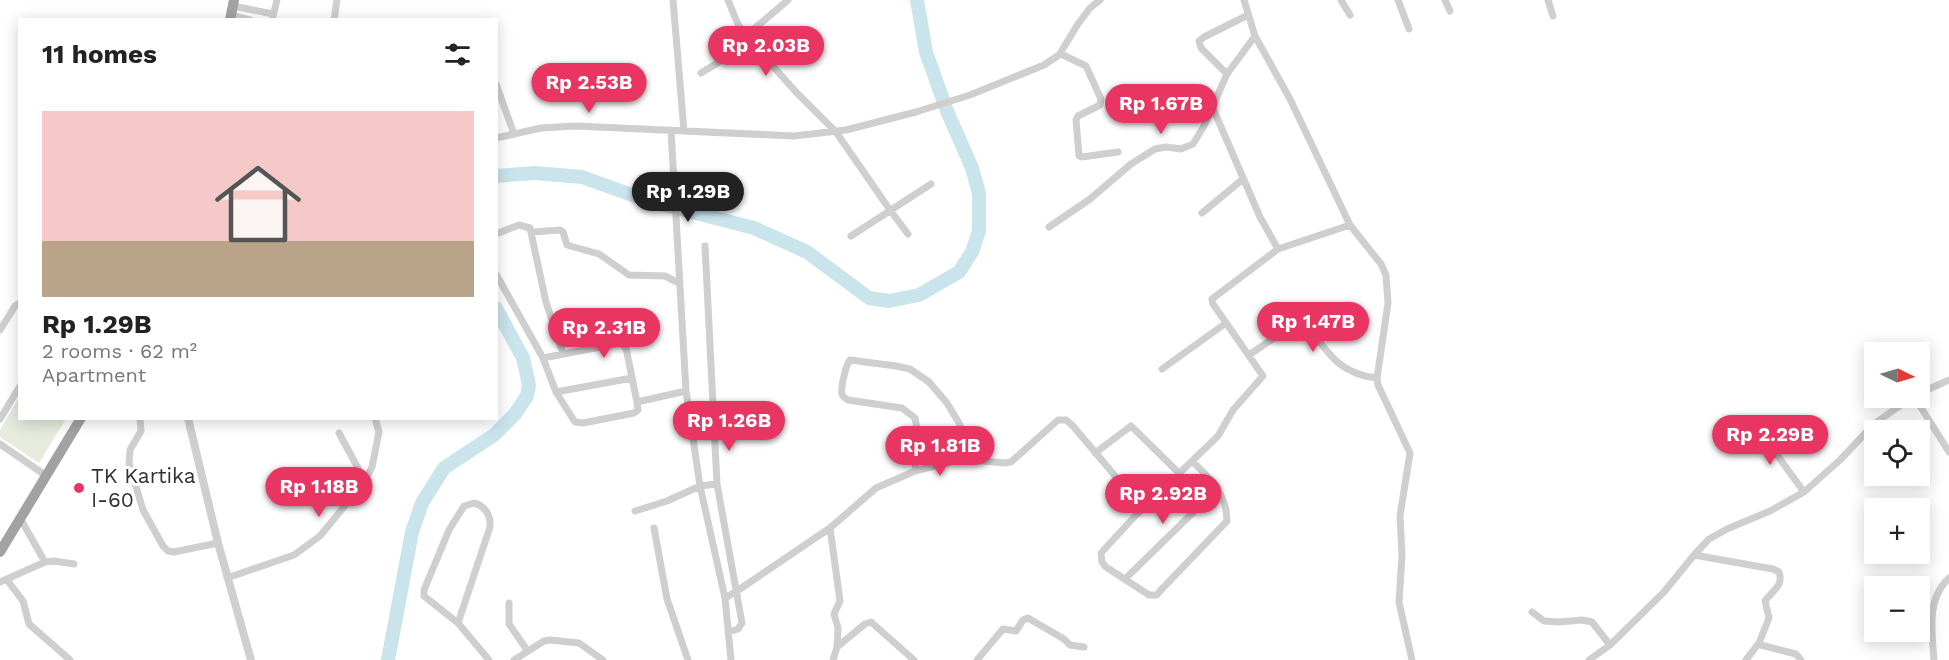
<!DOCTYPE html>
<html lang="en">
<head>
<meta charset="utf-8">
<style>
	body { margin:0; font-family:"Work Sans",sans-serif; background:#f2f2f2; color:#222; height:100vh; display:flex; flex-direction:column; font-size:22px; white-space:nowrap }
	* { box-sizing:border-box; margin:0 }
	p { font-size:20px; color:#767676 }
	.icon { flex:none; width:33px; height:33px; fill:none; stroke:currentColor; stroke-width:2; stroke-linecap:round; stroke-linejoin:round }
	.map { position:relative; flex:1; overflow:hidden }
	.drawer { position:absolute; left:18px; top:18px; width:480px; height:402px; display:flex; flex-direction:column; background:#fff; border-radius:0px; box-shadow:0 3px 15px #0003 }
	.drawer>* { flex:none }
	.needle { width:39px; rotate:95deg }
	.tools { position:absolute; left:1864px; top:342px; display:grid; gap:12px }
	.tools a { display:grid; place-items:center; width:66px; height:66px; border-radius:0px; background:#fff; box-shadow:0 3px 15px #0003; font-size:30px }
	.price { position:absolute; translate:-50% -51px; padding:0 14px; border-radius:21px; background:#e83561; color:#fff; font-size:20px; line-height:39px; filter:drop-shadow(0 2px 3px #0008) }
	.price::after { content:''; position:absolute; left:50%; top:36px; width:18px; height:14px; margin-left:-9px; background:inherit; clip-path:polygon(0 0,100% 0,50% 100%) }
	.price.current { background:#222; color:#fff }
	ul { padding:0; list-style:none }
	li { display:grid; align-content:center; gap:12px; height:318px; padding:0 24px }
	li+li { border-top:2px solid #e0e0e0 }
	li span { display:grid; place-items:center; height:186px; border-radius:0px; color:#555 }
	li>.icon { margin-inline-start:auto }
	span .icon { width:108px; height:108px; fill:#fffc; stroke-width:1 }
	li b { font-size:26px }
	h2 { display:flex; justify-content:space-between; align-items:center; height:72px; padding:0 24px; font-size:26px }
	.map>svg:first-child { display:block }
</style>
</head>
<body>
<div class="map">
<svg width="1949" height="660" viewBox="0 0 1949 660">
	<rect width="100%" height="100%" fill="#fff"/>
	<path fill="#e7ebdd" d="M19 397 20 418 66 419 39 463 0 437V430Z"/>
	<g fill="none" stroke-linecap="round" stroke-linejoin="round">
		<path stroke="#cae4ec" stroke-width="14" d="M496 176 535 173 582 177 646 200 754 228 807 252 869 298 889 301 919 295 959 272 972 252 979 231V193L972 168 947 111 926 52 917 0
			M388 660 412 532 422 503 444 468 494 435 515 414 527 396 529 385 523 358 496 308"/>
		<path stroke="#cfcfcf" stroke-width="7" d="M673 0 684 131
			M728 0 737 22 745 35 796 92 836 132 890 210 908 234
			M1244 0 1255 36 1290 99 1350 225 1381 264 1386 275 1388 303 1377 378 1378 385 1410 453 1400 516 1402 555 1399 602 1412 660
			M1341 0 1350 15
			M1398 0 1409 29
			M1445 0 1450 11
			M1548 0 1553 16
			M233 6 273 14
			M231 15 250 20
			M272 20 277 0
			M334 20 337 0
			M1061 54 1086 66 1101 99 1100 105 1078 116 1076 120 1079 156 1082 157 1118 152
			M701 73 752 42 755 28 788 0
			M1227 74 1201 48 1199 41 1204 37 1248 15
			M496 84 514 134
			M1212 106 1260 217 1278 249
			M671 130 686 391 700 486 725 598 731 660
			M496 138 541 128 576 126 794 136 846 130 916 112 970 95 1044 65 1059 55 1078 24 1090 8 1100 0
			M1202 213 1243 179
			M1049 227 1090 199 1131 164 1155 149 1166 147 1181 149 1193 144 1204 126 1227 74 1255 36
			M532 232 560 230 563 232 567 245 599 254 629 275 665 276 679 283
			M496 234 519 225 530 228 546 302 563 354
			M851 236 931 184
			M705 246 717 484 742 623 738 629 728 632
			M496 274 543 358 556 392 575 422 583 423 634 413 638 410 637 402 686 391
			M0 330 15 306 20 303
			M1249 355 1296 323 1306 324C1328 352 1338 374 1377 378
			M543 358 621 343 626 348 637 402
			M1162 369 1226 323
			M556 392 632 378
			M1920 393 1949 380
			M1915 398 1949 452
			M140 418 141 431 130 450 129 463 143 510 163 546 168 551 174 552 218 543
			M0 419 20 386
			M1756 426 1804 492
			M339 433 365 481
			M0 444 45 475
			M1095 453 1131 426 1180 474
			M1193 462C1211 479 1227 495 1227 521L1160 591 1157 595H1149L1106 567 1102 562 1101 553 1135 516 1218 436 1233 410 1263 376 1213 304 1212 299 1278 249 1350 225
			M915 471 917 429 915 418 902 408 848 400C846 398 844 398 843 396 839 391 846 365 850 360L896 366 910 369 929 382 947 403 959 423 965 437 969 459
			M635 511 667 501 700 486 717 484
			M20 518 45 562
			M654 528 667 599 688 660
			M830 528 840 601 834 614 838 628 837 647
			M1694 555 1773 569 1779 572C1784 586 1772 591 1765 601L1769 618 1759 643 1761 645 1796 654 1801 660
			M227 578 294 555 320 536 365 481 372 467 379 432 375 418
			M1125 579 1218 488
			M7 580 23 601 29 624 70 660
			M0 582 45 562 54 561 74 564
			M725 598 737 591 830 528 876 488 915 471 962 459 1005 463 1011 462 1058 420H1066L1073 426 1143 509
			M509 603V624L527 650
			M1532 612 1544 621 1559 622 1582 620 1592 622 1610 645
			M458 623 490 527C491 515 485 506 474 503L464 506 449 530 424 590V596L458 623 489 660
			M514 660 544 641 550 640 579 643 603 660
			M833 660 837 647 865 624 871 622 914 660
			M977 660 1003 629 1016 631 1023 620 1028 618 1064 639 1070 645 1084 647
			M1589 660 1610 645 1664 592 1694 555 1709 539 1727 529 1770 511 1804 492 1840 460 1874 424 1911 398
			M1746 660 1759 643
			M1934 660C1932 632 1926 599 1949 578"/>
		<path stroke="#cfcfcf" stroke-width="8" d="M188 418 218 543 251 660"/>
		<path stroke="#a2a2a2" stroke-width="10" d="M230 20 234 0
			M0 552 81 418"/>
	</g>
	<circle fill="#e83561" stroke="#fff" stroke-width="2" cx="79" cy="488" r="6"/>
	<g text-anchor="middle" stroke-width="6" stroke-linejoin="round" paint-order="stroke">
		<g font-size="21" fill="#323232" stroke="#fff" text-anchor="start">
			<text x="91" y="483">TK Kartika<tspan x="91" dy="24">I-60</tspan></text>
		</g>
	</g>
</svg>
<div class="tools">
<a><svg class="needle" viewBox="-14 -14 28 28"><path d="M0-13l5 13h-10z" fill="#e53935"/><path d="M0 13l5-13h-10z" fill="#767676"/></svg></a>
<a><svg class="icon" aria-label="locate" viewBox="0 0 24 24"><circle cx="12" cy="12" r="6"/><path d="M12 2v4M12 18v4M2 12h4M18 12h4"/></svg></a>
<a>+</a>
<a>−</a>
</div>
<b class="price" style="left:766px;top:77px">Rp 2.03B</b>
<b class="price" style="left:589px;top:114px">Rp 2.53B</b>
<b class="price" style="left:1161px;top:135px">Rp 1.67B</b>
<b class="price current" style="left:688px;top:223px">Rp 1.29B</b>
<b class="price" style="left:1313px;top:353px">Rp 1.47B</b>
<b class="price" style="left:604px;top:359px">Rp 2.31B</b>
<b class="price" style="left:729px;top:452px">Rp 1.26B</b>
<b class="price" style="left:1770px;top:466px">Rp 2.29B</b>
<b class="price" style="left:940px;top:477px">Rp 1.81B</b>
<b class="price" style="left:319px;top:518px">Rp 1.18B</b>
<b class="price" style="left:1163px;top:525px">Rp 2.92B</b>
<section class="drawer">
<h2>11 homes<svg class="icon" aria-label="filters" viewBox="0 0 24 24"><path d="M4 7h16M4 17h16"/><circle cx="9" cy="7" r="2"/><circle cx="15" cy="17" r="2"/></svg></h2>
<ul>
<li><span style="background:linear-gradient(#f6c9c9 70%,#b9a48a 0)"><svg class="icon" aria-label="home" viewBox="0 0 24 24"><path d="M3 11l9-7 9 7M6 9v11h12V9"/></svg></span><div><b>Rp 1.29B</b><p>2 rooms · 62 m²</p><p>Apartment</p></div></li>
</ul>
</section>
</div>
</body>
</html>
